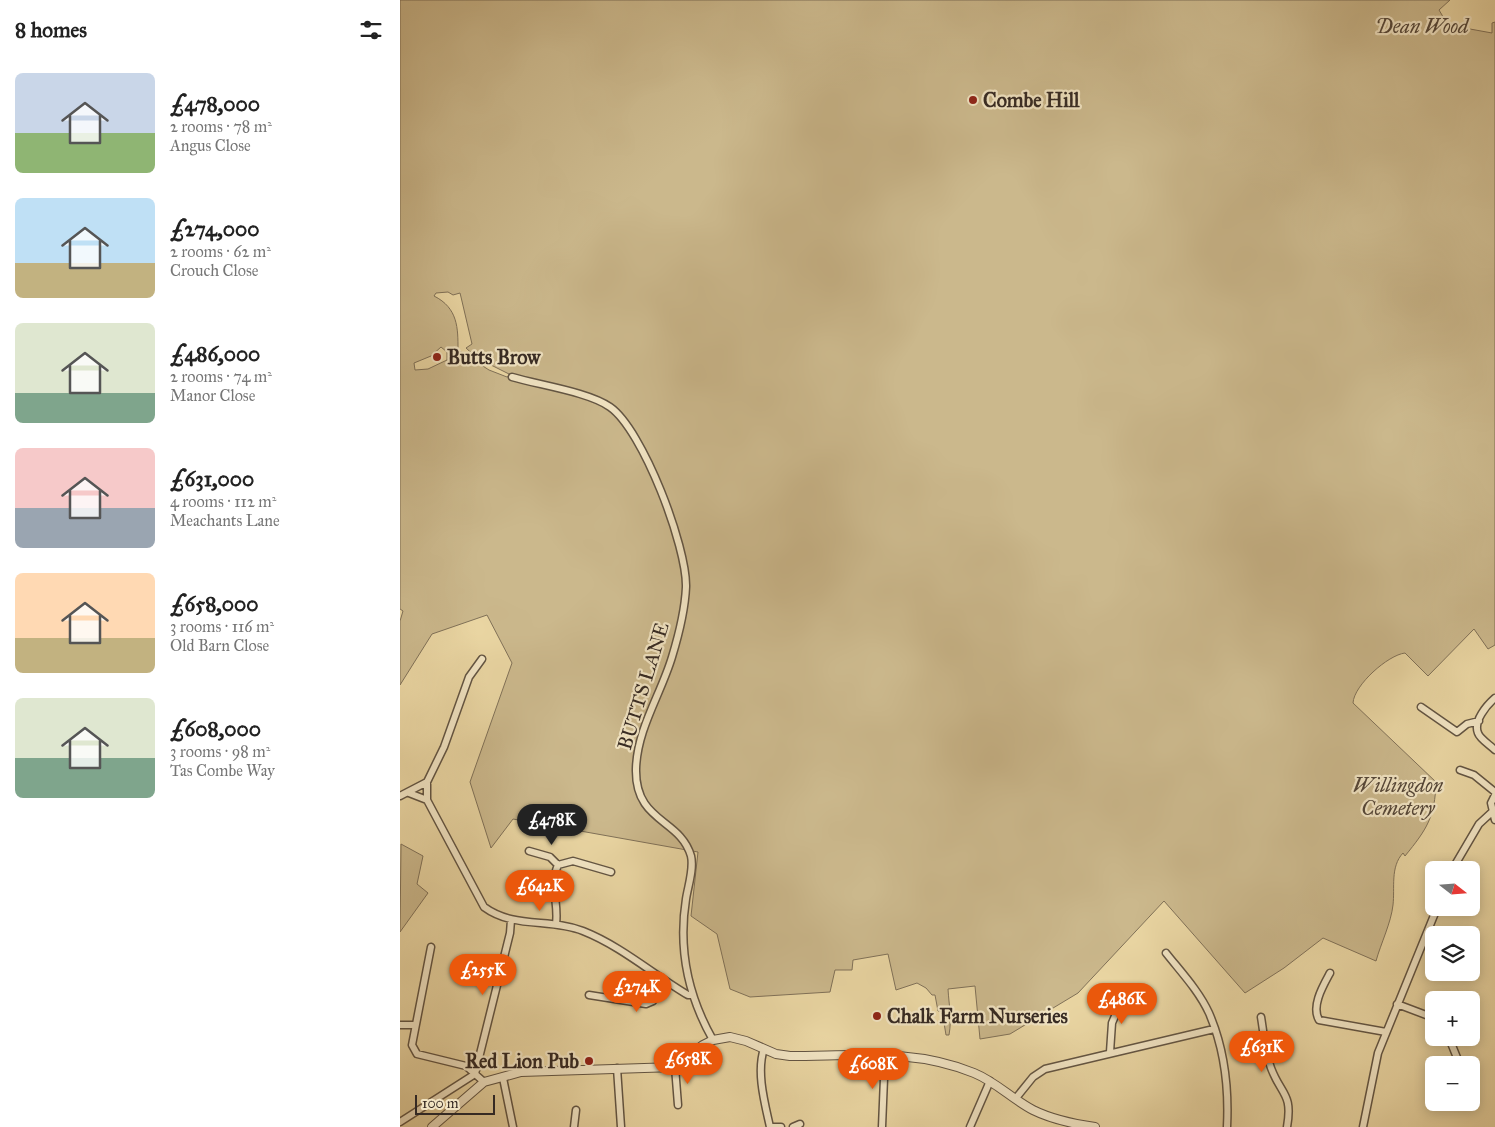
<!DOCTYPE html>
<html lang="en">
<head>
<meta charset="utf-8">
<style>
	body { margin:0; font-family:"IM FELL Great Primer",serif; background:#f6f6f6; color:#222; height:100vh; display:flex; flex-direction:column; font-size:19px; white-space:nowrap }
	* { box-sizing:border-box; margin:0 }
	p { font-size:16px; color:#767676 }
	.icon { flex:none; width:28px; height:28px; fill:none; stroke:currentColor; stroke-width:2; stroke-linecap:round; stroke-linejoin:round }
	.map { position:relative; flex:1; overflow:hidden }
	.drawer { display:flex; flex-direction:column; background:#fff; width:400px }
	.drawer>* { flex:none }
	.needle { width:32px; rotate:107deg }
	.fabs { position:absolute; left:1025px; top:861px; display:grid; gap:10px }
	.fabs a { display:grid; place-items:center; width:55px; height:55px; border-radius:8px; background:#fff; box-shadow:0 2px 12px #0003; font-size:25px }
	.scale { position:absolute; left:15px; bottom:12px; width:80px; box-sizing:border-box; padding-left:5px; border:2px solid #362a23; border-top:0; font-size:14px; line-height:18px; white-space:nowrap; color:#362a23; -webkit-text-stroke:4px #f1e4c3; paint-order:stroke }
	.price { position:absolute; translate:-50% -42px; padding:0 11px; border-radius:18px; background:#ea580c; color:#fff; font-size:16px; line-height:32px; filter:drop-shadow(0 1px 2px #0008) }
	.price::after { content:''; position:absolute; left:50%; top:30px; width:15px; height:11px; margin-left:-8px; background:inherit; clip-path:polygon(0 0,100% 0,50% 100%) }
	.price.on { background:#222; color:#fff }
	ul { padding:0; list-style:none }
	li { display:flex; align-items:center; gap:15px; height:125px; padding:0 15px }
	li span { display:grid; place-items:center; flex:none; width:140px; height:100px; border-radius:8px; color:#555 }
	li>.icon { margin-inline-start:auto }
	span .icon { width:60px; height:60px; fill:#fffc; stroke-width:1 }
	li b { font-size:21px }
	h2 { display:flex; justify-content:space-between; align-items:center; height:60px; padding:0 15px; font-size:21px }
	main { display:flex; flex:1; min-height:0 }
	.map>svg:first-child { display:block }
</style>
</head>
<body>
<main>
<section class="drawer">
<h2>8 homes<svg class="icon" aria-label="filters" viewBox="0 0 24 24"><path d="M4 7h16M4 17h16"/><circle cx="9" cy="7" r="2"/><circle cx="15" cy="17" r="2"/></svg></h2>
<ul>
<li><span style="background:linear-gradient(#c9d6e8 60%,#8fb573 0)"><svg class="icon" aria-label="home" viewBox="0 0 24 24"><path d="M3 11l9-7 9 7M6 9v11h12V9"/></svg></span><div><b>£478,000</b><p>2 rooms · 78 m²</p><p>Angus Close</p></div></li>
<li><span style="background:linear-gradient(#bfe0f5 65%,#c2b280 0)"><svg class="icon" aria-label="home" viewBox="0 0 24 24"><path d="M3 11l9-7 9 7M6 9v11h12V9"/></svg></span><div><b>£274,000</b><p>2 rooms · 62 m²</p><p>Crouch Close</p></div></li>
<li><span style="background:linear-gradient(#dfe7d0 70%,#7fa58c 0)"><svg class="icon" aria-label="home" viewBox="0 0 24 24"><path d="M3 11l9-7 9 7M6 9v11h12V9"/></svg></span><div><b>£486,000</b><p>2 rooms · 74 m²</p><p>Manor Close</p></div></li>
<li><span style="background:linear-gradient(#f6c9c9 60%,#9aa5b1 0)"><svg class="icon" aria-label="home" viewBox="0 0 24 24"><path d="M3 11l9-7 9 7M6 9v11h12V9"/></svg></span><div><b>£631,000</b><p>4 rooms · 112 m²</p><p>Meachants Lane</p></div></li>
<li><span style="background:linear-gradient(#ffd9b3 65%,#c2b280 0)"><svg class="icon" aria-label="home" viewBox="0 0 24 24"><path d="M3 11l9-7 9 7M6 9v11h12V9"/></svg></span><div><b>£658,000</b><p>3 rooms · 116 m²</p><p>Old Barn Close</p></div></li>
<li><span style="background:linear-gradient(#dfe7d0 60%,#7fa58c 0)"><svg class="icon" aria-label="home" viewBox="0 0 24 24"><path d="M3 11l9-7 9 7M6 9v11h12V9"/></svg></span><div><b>£608,000</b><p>3 rooms · 98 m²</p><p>Tas Combe Way</p></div></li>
</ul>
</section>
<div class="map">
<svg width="1095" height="1127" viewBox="0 0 1095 1127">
	<rect width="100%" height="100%" fill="#e9d5a2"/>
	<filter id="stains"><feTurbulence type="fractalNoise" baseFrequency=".004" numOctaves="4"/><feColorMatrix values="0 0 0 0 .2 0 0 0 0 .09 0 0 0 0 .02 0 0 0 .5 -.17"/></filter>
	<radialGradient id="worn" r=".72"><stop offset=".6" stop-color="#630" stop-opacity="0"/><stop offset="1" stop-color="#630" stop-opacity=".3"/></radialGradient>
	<path fill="#cbb88c" stroke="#807158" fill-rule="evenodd" d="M0 0H1050L1039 10 1048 25 1092 33V23L1095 22V645L1088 649 1074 629 1028 676 1005 653C988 655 954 685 953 703L1036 782C1035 817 1027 829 1005 856L1003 853C990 867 995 888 993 905 991 923 981 943 976 961L923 938 884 968 845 993 764 901 678 993 610 1034 580 1039 575 986 548 989C549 1006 552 1018 549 1035H546L542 1011H538L535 995H532L526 988 517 983 496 990 488 954 453 960 452 970H435L430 992 350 997 330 989 317 934 291 916 298 852 113 819 91 848 70 782 112 663 87 615 32 634 0 685V621L3 611 0 609ZM48 292 53 295 60 293 61 297 72 344 66 348 77 358 111 375 107 377 89 370 58 350C58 328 58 308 34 296L36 293ZM41 347 47 352V360L28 369 15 370 14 363 31 356Z
		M1 844 23 856 17 884 28 893 0 932Z"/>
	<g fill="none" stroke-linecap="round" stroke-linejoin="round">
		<g stroke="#635543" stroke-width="9">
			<path id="minor" d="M112 377C139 385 189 392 210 407 243 430 287 547 286 587 285 610 279 634 272 657 261 694 237 729 236 769 235 823 280 818 291 856 294 869 288 886 286 899 278 949 288 996 313 1040
				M1095 698C1087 705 1073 721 1078 733 1080 739 1090 745 1095 750
				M1021 707 1057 732 1067 724 1079 721
				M1060 770 1074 775 1095 792
				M27 782V800L84 907C114 929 150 918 183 931 221 946 254 975 288 995H292
				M9 793 27 800
				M1095 795 1091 803 1095 820
				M0 796 27 782 44 747 69 677 82 659
				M129 851 150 857 158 865
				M1052 870 1079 824 1092 812
				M156 924C159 903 149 885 158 865L173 861 211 872
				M31 947 12 1045 17 1054 66 1066 84 1082
				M766 953C781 972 799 991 809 1013 825 1050 829 1087 827 1127
				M930 973C923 986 911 1006 919 1020L986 1032
				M189 995 246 1004 253 1001 266 982
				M997 1004 1034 1018
				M861 1017C864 1035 865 1052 871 1068 881 1095 893 1093 887 1127
				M0 1025H14
				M1049 1038 1060 1065
				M364 1049C356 1072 365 1104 370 1127
				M710 1052 712 1023 724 995
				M275 1067 278 1105
				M217 1068 221 1127
				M103 1078 113 1127
				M616 1098 633 1077 645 1069 814 1029
				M0 1122 75 1074 110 933 111 920
				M174 1127 176 1110
				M370 1127H381
				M393 1127 400 1124
				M482 1127 485 1054
				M570 1127 590 1081
				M963 1127 978 1053 1037 908"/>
		</g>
		<g stroke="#635543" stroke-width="10">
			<path id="tertiary" d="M32 1127 84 1082 121 1072 275 1067 303 1045 313 1040 330 1037 346 1041 376 1054 390 1056C453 1056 514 1048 574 1073 596 1082 612 1099 633 1110 651 1119 674 1124 695 1127"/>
		</g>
		<use href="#minor" stroke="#f1e4c3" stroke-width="6"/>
		<use href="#tertiary" stroke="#f1e4c3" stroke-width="8"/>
	</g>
	<g fill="#8f2418" stroke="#f1e4c3" stroke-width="2">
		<circle cx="573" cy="100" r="5"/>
		<circle cx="37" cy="357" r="5"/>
		<circle cx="477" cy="1016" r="5"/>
		<circle cx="189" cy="1061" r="5"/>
	</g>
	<g text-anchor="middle" stroke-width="4.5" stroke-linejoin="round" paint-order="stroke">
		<g font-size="20" font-style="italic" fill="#544638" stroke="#f1e4c3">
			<text x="1022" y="33">Dean Wood</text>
			<text x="998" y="792">Willingdon<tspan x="998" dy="23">Cemetery</tspan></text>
		</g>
		<g font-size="20" font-weight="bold" fill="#362a23" stroke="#f1e4c3" text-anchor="start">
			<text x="583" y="107">Combe Hill</text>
			<text x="47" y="364">Butts Brow</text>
			<text x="487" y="1023">Chalk Farm Nurseries</text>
			<text x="179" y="1068" text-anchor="end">Red Lion Pub</text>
		</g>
		<g font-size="20" fill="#362a23" stroke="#f1e4c3">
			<text transform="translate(243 686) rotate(-73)" y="7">BUTTS LANE</text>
		</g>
	</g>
	<rect width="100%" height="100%" filter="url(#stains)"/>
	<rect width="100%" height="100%" fill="url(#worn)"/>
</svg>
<div class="fabs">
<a><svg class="needle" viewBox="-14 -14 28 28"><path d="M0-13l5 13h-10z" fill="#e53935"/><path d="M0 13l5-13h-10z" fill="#767676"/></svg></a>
<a><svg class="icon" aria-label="layers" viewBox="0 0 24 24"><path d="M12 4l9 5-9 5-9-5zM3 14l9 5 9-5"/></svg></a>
<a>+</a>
<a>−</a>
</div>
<div class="scale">100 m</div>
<b class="price on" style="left:152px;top:846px">£478K</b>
<b class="price" style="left:140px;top:912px">£642K</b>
<b class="price" style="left:83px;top:996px">£255K</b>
<b class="price" style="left:237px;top:1013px">£274K</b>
<b class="price" style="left:722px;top:1025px">£486K</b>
<b class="price" style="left:862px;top:1073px">£631K</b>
<b class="price" style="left:288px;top:1085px">£658K</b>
<b class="price" style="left:473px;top:1090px">£608K</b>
</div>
</main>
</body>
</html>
